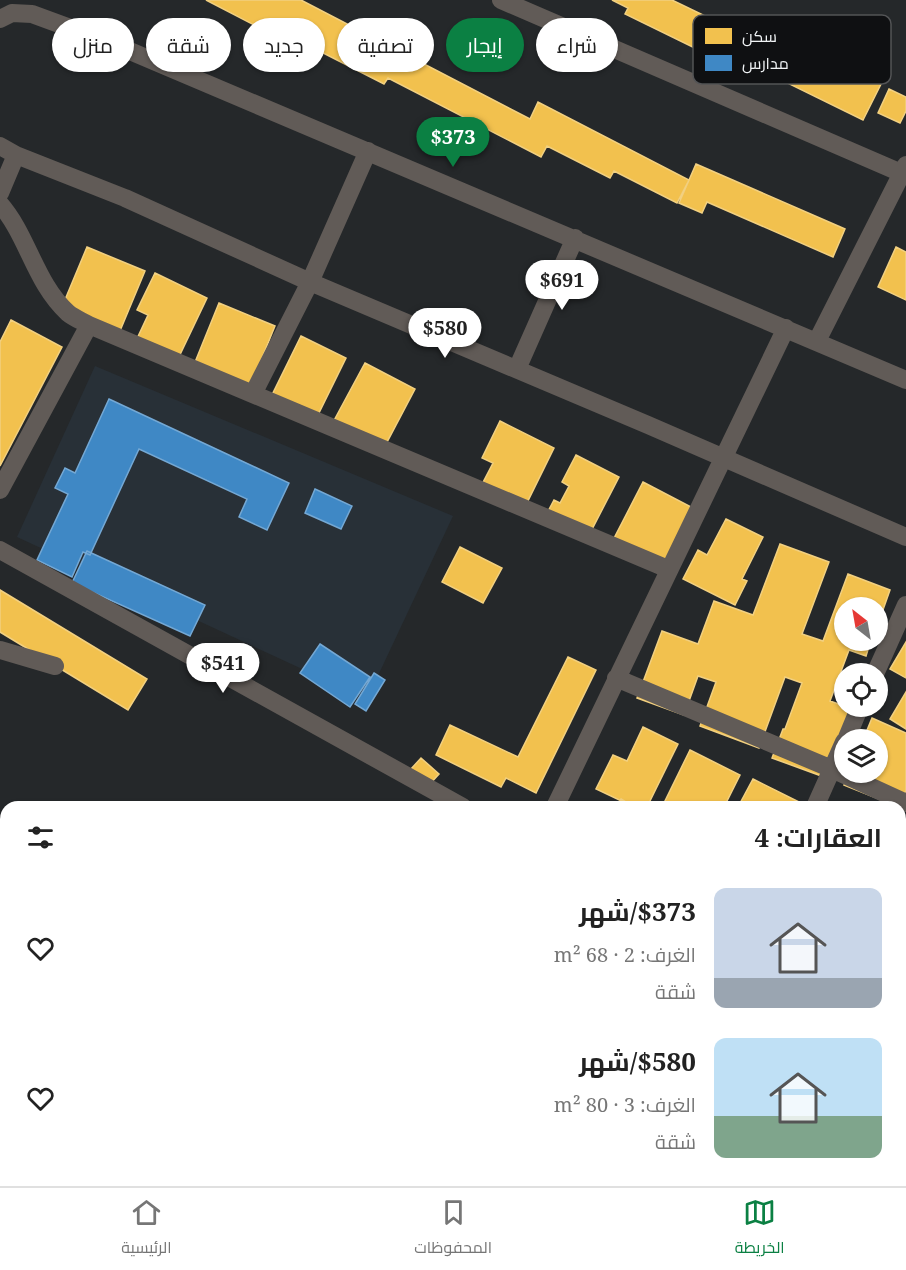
<!DOCTYPE html>
<html lang="ar">
<head>
<meta charset="utf-8">
<style>
	body { margin:0; font-family:"Noto Serif",Cairo,serif; background:#f2f2f2; color:#222; direction:rtl; height:100vh; display:flex; flex-direction:column; font-size:22px; white-space:nowrap }
	* { box-sizing:border-box; margin:0 }
	p { font-size:20px; color:#767676 }
	.icon { flex:none; width:33px; height:33px; fill:none; stroke:currentColor; stroke-width:2; stroke-linecap:round; stroke-linejoin:round }
	.map { position:relative; flex:1; overflow:hidden; direction:ltr }
	.details { position:absolute; left:0px; top:801px; width:906px; height:386px; display:flex; flex-direction:column; background:#fff; border-radius:18px 18px 0 0; box-shadow:0 2px 4px #0004; direction:rtl }
	.details>* { flex:none }
	.guide { position:absolute; left:18px; top:18px; width:600px; height:54px; direction:rtl; display:flex; gap:12px }
	.needle { width:39px; rotate:329deg }
	.tools { position:absolute; left:834px; top:597px; display:grid; gap:12px }
	.tools a { display:grid; place-items:center; width:54px; height:54px; border-radius:50%; background:#fff; box-shadow:0 2px 4px #0004; font-size:30px }
	.price { position:absolute; translate:-50% -51px; padding:0 14px; border-radius:21px; background:#fff; color:#222; font-size:20px; line-height:39px; filter:drop-shadow(0 2px 3px #0008) }
	.price::after { content:''; position:absolute; left:50%; top:36px; width:18px; height:14px; margin-left:-9px; background:inherit; clip-path:polygon(0 0,100% 0,50% 100%) }
	.price.on { background:#0b8043; color:#fff }
	ul { padding:0; list-style:none }
	li { display:flex; align-items:center; gap:18px; height:150px; padding:0 24px }
	li span { display:grid; place-items:center; flex:none; width:168px; height:120px; border-radius:12px; color:#555 }
	li>.icon { margin-inline-start:auto }
	span .icon { width:72px; height:72px; fill:#fffc; stroke-width:1 }
	li b { font-size:26px }
	h2 { display:flex; justify-content:space-between; align-items:center; height:72px; padding:0 24px; font-size:26px }
	.tag { padding:0 21px; border-radius:27px; background:#fff; box-shadow:0 2px 4px #0004; font-size:21px; line-height:54px }
	.tag.on { background:#0b8043; color:#fff }
	.dock { display:flex; justify-content:space-around; align-items:center; height:84px; border-top:2px solid #e0e0e0; background:#fff; font-size:16px; color:#767676 }
	.dock a { display:grid; justify-items:center; gap:3px }
	.dock .on { color:#0b8043 }
	.map>svg:first-child { display:block }
</style>
</head>
<body>
<div class="map">
<svg width="906" height="1186" viewBox="0 0 906 1186">
	<rect width="100%" height="100%" fill="#25282a"/>
	<path fill="#283037" d="M95 366 453 516 367 699 17 537Z"/>
	<path fill="#f2c14e" stroke="#f2d080" stroke-width="1.5" d="M206 0H301L530 119 538 102 689 180 677 203 614 171 610 178 547 146 541 157 388 78 384 84 284 33 281 39Z
		M612 0H672L724 25 709 55 625 14 628 8Z
		M729 23 792 53 798 41 882 82 863 120 716 48Z
		M889 89 906 97V111L900 123 878 113Z
		M696 164 845 229 833 257 707 202 702 213 679 203Z
		M87 247 145 271 117 338 59 314Z
		M896 247 906 252V300L878 287Z
		M155 273 207 298 176 363 135 343 148 315 137 310Z
		M219 303 275 326 247 395 191 372Z
		M11 320 62 347 0 466V342Z
		M301 336 346 358 314 423 269 401Z
		M365 363 415 389 386 444 331 426Z
		M500 421 554 448 521 515 477 494 493 463 482 458Z
		M576 455 619 477 587 539 545 517 554 500 560 503 569 486 562 482Z
		M643 482 695 509 662 575 609 548Z
		M726 519 763 537 742 579 747 581 735 605 683 579 698 550 707 555Z
		M780 544 829 562 802 634 823 641 848 574 890 590 878 624V608H844V640H871L866 656 849 650 830 701 850 708 824 777 772 758 783 729H785L802 683 785 677 759 748 700 726 716 682 698 676 684 715 637 698 662 631 698 644 714 601 753 615Z
		M460 547 502 568 483 603 442 582Z
		M0 590 147 679 128 710 0 632Z
		M906 642V678L890 669Z
		M568 657 596 670 536 793 506 778 501 787 436 755 450 725 518 757Z
		M906 692V729L890 719Z
		M872 718 906 733V790L899 807 844 785 849 772H878V740H863Z
		M643 727 678 744 647 807H634L596 789 613 755 627 761Z
		M690 750 740 775 724 807H662Z
		M421 758 439 774 429 785 411 769Z
		M753 779 809 807H738Z
		M621 799 634 807H616Z
		M902 842 906 844V920L900 918Z
		M900 922 906 925V971L903 970 900 976Z
		M906 998V1020L900 1016V1009Z"/>
	<path fill="#3f88c5" stroke="#74a8d4" stroke-width="1.5" d="M109 399 289 483 267 530 239 517 247 499 139 449 90 555 83 552 72 577 37 560 68 494 55 488 65 468 75 473Z
		M315 489 352 506 341 529 305 513Z
		M87 551 205 605 190 636 72 583Z
		M320 644 370 677 350 707 300 673Z
		M374 673 385 680 366 711 355 704Z"/>
	<g fill="none" stroke-linecap="round" stroke-linejoin="round">
		<path stroke="#615b57" stroke-width="18" d="M501 0 906 175
			M0 19 12 13 32 14 111 43 906 380
			M0 146 16 155 125 198 310 282 648 425 906 537
			M0 193 16 155
			M0 204C28 236 35 283 68 313 74 318 82 321 89 325L668 569
			M817 341 906 165
			M517 369 575 238
			M253 394 310 282 368 151
			M0 490 89 325
			M0 550 463 807
			M0 650 55 666
			M875 674 906 605
			M616 678 832 769 906 803
			M846 740 860 706
			M555 807 786 328
			M815 807 844 742
			M900 1043 906 1046"/>
	</g>
	<rect x="693" y="15" width="198" height="69" rx="9" fill="#0f1012" stroke="#535456" stroke-width="1.5"/>
	<rect x="705" y="28" width="27" height="16" fill="#f2c14e"/>
	<rect x="705" y="55" width="27" height="16" fill="#3f88c5"/>
	<g font-size="16" fill="#f1f4f6">
		<text x="742" y="42">سكن</text>
		<text x="742" y="69">مدارس</text>
	</g>
</svg>
<div class="tools">
<a><svg class="needle" viewBox="-14 -14 28 28"><path d="M0-13l5 13h-10z" fill="#e53935"/><path d="M0 13l5-13h-10z" fill="#767676"/></svg></a>
<a><svg class="icon" aria-label="locate" viewBox="0 0 24 24"><circle cx="12" cy="12" r="6"/><path d="M12 2v4M12 18v4M2 12h4M18 12h4"/></svg></a>
<a><svg class="icon" aria-label="layers" viewBox="0 0 24 24"><path d="M12 4l9 5-9 5-9-5zM3 14l9 5 9-5"/></svg></a>
</div>
<b class="price on" style="left:453px;top:168px">$373</b>
<b class="price" style="left:562px;top:311px">$691</b>
<b class="price" style="left:445px;top:359px">$580</b>
<b class="price" style="left:223px;top:694px">$541</b>
<div class="guide">
<a class="tag">شراء</a>
<a class="tag on">إيجار</a>
<a class="tag">تصفية</a>
<a class="tag">جديد</a>
<a class="tag">شقة</a>
<a class="tag">منزل</a>
</div>
<section class="details">
<h2>العقارات: 4<svg class="icon" aria-label="filters" viewBox="0 0 24 24"><path d="M4 7h16M4 17h16"/><circle cx="9" cy="7" r="2"/><circle cx="15" cy="17" r="2"/></svg></h2>
<ul>
<li><span style="background:linear-gradient(#c9d6e8 75%,#9aa5b1 0)"><svg class="icon" aria-label="home" viewBox="0 0 24 24"><path d="M3 11l9-7 9 7M6 9v11h12V9"/></svg></span><div><b>$373/شهر</b><p>الغرف: 2 · 68 m²</p><p>شقة</p></div><svg class="icon" aria-label="heart" viewBox="0 0 24 24"><path d="M12 20l-8-8c-3-5 5-10 8-4 3-6 11-1 8 4z"/></svg></li>
<li><span style="background:linear-gradient(#bfe0f5 65%,#7fa58c 0)"><svg class="icon" aria-label="home" viewBox="0 0 24 24"><path d="M3 11l9-7 9 7M6 9v11h12V9"/></svg></span><div><b>$580/شهر</b><p>الغرف: 3 · 80 m²</p><p>شقة</p></div><svg class="icon" aria-label="heart" viewBox="0 0 24 24"><path d="M12 20l-8-8c-3-5 5-10 8-4 3-6 11-1 8 4z"/></svg></li>
</ul>
</section>
</div>
<nav class="dock">
<a class="on"><svg class="icon" aria-label="map" viewBox="0 0 24 24"><path d="M3 6l6-2 6 2 6-2v14l-6 2-6-2-6 2zM9 4v14M15 6v14"/></svg>الخريطة</a>
<a><svg class="icon" aria-label="saved" viewBox="0 0 24 24"><path d="M7 4h10v16l-5-4-5 4z"/></svg>المحفوظات</a>
<a><svg class="icon" aria-label="home" viewBox="0 0 24 24"><path d="M3 11l9-7 9 7M6 9v11h12V9"/></svg>الرئيسية</a>
</nav>
</body>
</html>
